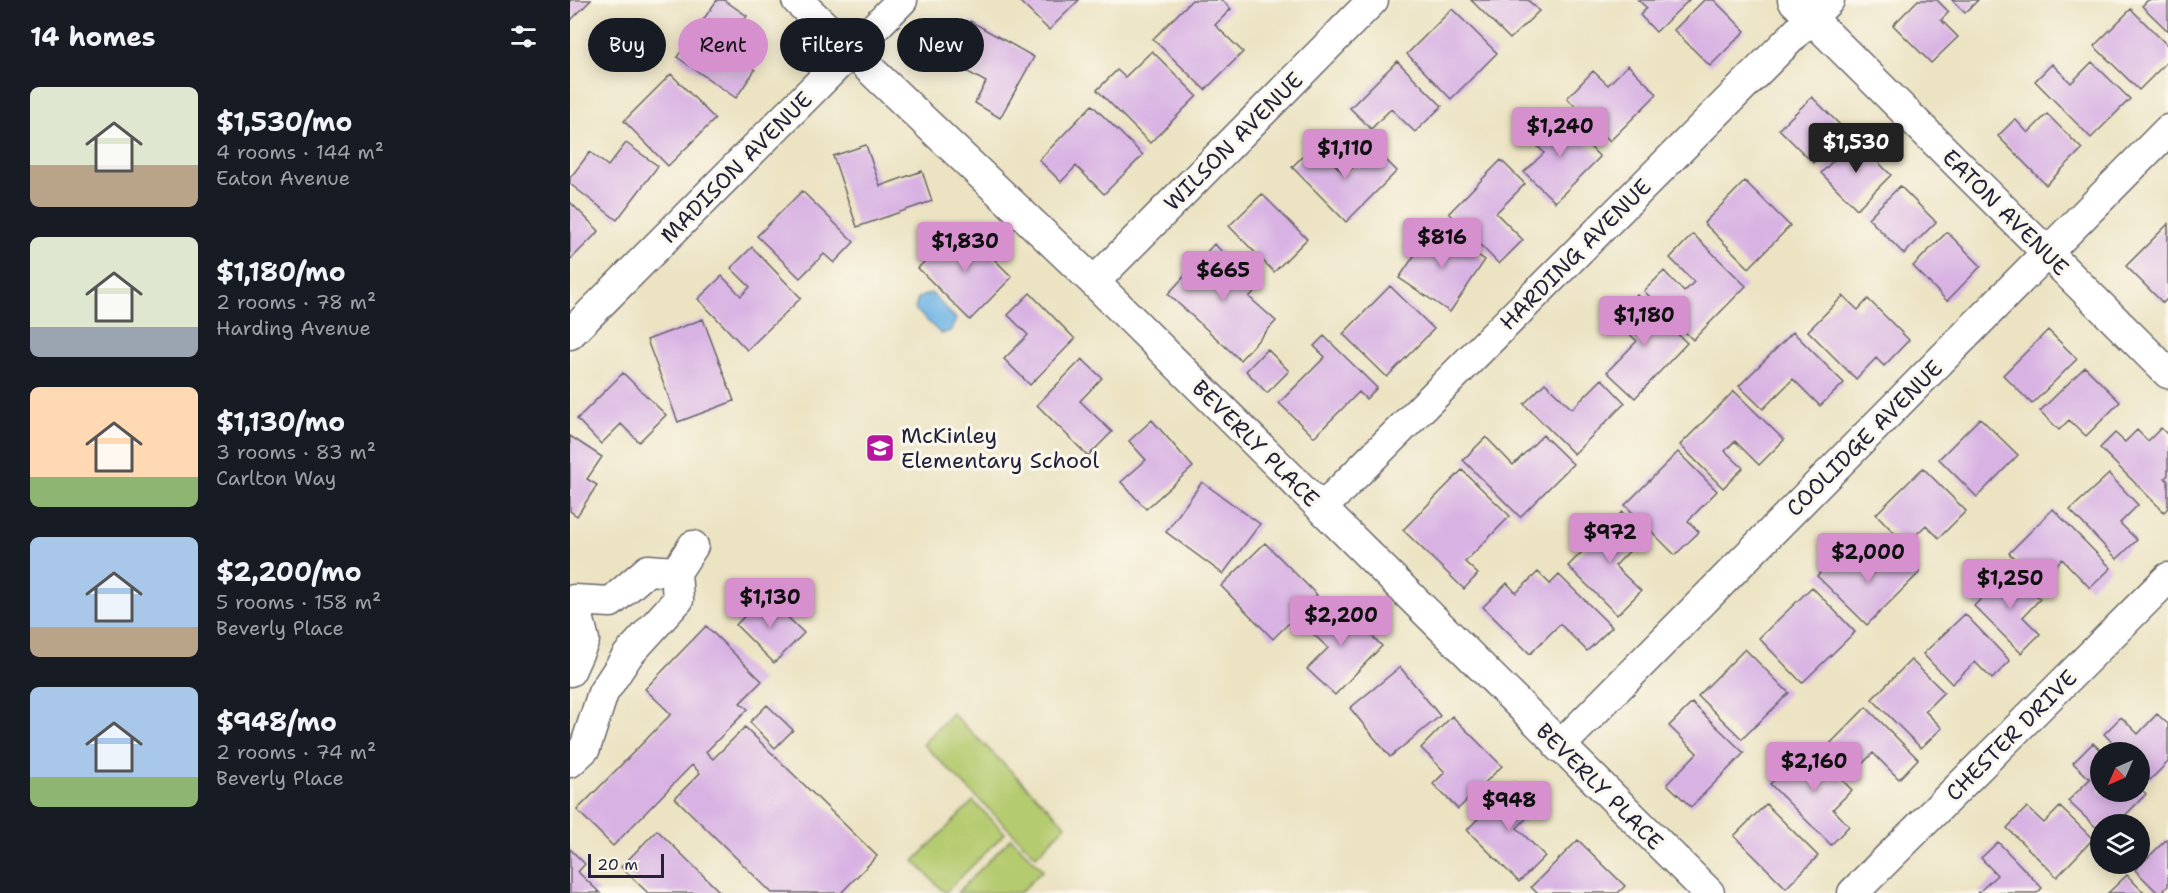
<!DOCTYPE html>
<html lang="en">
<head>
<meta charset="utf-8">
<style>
	body { margin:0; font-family:"Shantell Sans",sans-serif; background:#242831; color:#f1f3f6; height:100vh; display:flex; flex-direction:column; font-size:22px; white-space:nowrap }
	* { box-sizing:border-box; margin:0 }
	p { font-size:20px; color:#9ea1a6 }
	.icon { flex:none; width:33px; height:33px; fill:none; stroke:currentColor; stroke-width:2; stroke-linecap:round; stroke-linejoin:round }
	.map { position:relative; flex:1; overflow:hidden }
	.panel { display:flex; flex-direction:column; background:#171b24; width:570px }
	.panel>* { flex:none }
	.banner { position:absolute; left:18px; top:18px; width:570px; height:54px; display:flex; gap:12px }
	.needle { width:39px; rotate:225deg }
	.controls { position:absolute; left:1520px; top:742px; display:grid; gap:12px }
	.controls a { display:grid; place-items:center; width:60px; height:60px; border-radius:50%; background:#171b24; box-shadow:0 3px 15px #0003; font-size:30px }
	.scale { position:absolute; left:18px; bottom:15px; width:76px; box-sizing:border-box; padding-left:6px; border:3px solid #22223b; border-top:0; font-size:16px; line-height:21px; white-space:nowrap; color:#22223b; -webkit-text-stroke:4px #fbf7ec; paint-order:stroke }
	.price { position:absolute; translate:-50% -51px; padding:0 14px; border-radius:6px; background:#d690ce; color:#111; font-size:20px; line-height:39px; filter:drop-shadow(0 2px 3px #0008) }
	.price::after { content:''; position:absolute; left:50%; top:36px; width:18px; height:14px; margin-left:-9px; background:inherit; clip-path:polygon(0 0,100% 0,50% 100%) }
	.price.on { background:#222; color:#fff }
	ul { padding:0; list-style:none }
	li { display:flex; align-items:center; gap:18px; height:150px; padding:0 30px }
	li span { display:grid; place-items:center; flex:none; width:168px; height:120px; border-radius:9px; color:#555 }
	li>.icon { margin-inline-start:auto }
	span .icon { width:72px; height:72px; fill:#fffc; stroke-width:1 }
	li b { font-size:26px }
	h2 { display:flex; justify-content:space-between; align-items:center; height:72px; padding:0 30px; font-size:26px }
	.chip { padding:0 21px; border-radius:27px; background:#171b24; box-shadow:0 3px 15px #0003; font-size:21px; line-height:54px }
	.chip.on { background:#d690ce; color:#111 }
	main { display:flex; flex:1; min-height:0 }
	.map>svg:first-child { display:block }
</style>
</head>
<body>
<main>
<section class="panel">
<h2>14 homes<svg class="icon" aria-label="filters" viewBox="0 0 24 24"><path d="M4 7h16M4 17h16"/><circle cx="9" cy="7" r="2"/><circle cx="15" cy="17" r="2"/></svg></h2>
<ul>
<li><span style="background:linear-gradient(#dfe7d0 65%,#b9a48a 0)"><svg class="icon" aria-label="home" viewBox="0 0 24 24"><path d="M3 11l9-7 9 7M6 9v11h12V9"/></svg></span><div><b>$1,530/mo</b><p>4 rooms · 144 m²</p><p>Eaton Avenue</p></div></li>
<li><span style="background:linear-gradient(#dfe7d0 75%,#9aa5b1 0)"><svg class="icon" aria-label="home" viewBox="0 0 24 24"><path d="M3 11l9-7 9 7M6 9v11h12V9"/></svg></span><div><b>$1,180/mo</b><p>2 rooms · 78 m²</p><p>Harding Avenue</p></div></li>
<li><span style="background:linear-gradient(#ffd9b3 75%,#8fb573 0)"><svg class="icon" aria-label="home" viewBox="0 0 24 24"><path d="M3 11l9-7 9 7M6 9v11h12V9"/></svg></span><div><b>$1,130/mo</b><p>3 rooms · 83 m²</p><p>Carlton Way</p></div></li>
<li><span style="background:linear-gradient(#a9c7e8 75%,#b9a48a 0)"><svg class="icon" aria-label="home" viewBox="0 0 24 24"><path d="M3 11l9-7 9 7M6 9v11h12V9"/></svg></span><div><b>$2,200/mo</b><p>5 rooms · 158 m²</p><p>Beverly Place</p></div></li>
<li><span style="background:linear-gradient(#a9c7e8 75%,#8fb573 0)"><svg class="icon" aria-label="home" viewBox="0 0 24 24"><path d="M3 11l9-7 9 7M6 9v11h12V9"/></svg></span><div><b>$948/mo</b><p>2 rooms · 74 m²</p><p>Beverly Place</p></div></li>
</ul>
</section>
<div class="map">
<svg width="1598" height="893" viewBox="0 0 1598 893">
	<rect width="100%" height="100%" fill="#fbf7ec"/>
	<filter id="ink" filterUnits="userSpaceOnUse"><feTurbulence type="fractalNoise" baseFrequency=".0167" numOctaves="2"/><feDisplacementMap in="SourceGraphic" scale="12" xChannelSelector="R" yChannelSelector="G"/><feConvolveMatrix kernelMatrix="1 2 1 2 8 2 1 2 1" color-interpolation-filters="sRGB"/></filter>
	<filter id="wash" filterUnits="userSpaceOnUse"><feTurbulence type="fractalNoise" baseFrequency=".008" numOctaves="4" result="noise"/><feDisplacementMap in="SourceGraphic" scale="24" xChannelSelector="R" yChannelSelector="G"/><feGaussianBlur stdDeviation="1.35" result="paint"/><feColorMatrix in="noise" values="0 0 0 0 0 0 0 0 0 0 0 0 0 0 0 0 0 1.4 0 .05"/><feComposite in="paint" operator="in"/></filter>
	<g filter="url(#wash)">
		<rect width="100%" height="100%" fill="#ece3c3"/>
		<path fill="#b5cb6f" stroke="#6c7655" stroke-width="1.5" d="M382 713 496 825 466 856 353 744Z
			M403 801 435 833 375 893 344 861Z
			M441 838 473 870 450 893H387Z"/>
		<path fill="#6eb4e5" stroke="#486b90" stroke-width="1.5" d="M361 293 386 319C381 331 384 330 371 334L345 309 348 298Z"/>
		<g id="blocks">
			<path fill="#d8b2e3" d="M0 0H21L0 21Z
				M147 0H154L177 16 154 49 185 70 166 98 107 57Z
				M448 0H509L479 30Z
				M622 0H652L661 9 645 25 673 52 635 90 583 39Z
				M901 0H958L969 11 940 39Z
				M1068 0H1119L1086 32 1070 15 1077 8Z
				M1134 0H1144L1175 31 1140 66 1104 30Z
				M1348 0H1367L1379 12 1371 20 1388 37 1361 63 1323 25Z
				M1382 0H1408L1395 13Z
				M1578 0H1598V31L1572 6Z
				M882 9 927 53 881 99 837 54Z
				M1561 9 1598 46V61L1569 90 1524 46Z
				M400 21 464 57 430 118 405 103 416 82 378 61Z
				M582 51 627 96 580 143 527 90 547 70 555 77Z
				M827 61 872 106 845 132 821 109 801 129 780 108Z
				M1522 62 1560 99 1521 138 1465 81 1482 64 1501 83Z
				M1058 65 1087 94 1040 141 997 98 1023 71 1038 85Z
				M101 74 145 119 98 166 54 121Z
				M1242 97 1275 130 1243 163 1209 129Z
				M522 105 573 155 534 194 506 166 491 182 469 160Z
				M986 112 1030 157 985 202 954 172 974 153 960 138Z
				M1477 114 1512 149 1476 185 1428 136 1445 119 1458 133Z
				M1285 139 1321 175 1287 209 1251 173Z
				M56 143 88 166 47 220 0 184V178L20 152 38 166Z
				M745 144 775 175 803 147 827 171 776 222 722 167Z
				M296 145 310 186 352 171 362 201 287 227 263 156Z
				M931 160 955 184 926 213 953 240 929 264 879 213Z
				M1175 181 1220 226 1179 268 1134 223Z
				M1330 186 1366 222 1334 254 1298 218Z
				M232 191 284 242 264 263 254 254 230 278 187 236Z
				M692 194 737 239 704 272 659 226Z
				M0 202 29 231 0 260Z
				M1598 224V298L1593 303 1556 266Z
				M865 225 915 260 880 312 829 278Z
				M391 226 442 277 400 320 348 268Z
				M1377 232 1411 266 1377 301 1343 266Z
				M1123 234 1176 286 1123 340 1074 291 1094 271 1114 292 1124 282 1100 258Z
				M644 244 690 286 679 297 706 321 670 360 598 294Z
				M182 247 231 298 177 350 128 299 152 276 171 296 180 287 161 268Z
				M820 286 864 329 817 377 773 334Z
				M460 293 505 339 460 385 434 359 458 335 438 315Z
				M1067 295 1117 343 1065 398 1037 372 1067 341 1043 319Z
				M1273 296 1288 310 1298 299 1339 340 1314 366 1306 358 1286 379 1238 331Z
				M133 319 164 401 108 422 77 340Z
				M1478 330 1507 359 1462 404 1433 375Z
				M1223 332 1274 383 1250 406 1223 379 1193 409 1169 386Z
				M754 336 807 388 796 399 789 392 744 437 709 403 755 357 744 346Z
				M697 349 719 371 697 393 676 371Z
				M512 359 532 378 510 401 542 432 518 456 467 405Z
				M1515 367 1550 402 1516 436 1499 420 1489 430 1470 411Z
				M53 373 96 415 69 442 51 424 31 444 7 419Z
				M1032 379 1055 403 1004 454 954 404 975 383 1002 409Z
				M1164 391 1214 440 1189 465 1165 441 1155 451 1173 468 1153 488 1110 445Z
				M1410 418 1448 455 1407 497 1369 459Z
				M582 420 623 467 576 509 551 482 576 460 559 441Z
				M1591 428 1598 435V475L1595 478 1598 481V508L1594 512 1530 448 1545 433 1555 442 1567 430 1578 441Z
				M973 435 1003 464 950 517 893 460 916 437 943 465Z
				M0 436 32 457 17 479 27 485 7 516 0 511Z
				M1108 452 1147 491 1118 521 1129 532 1105 555 1055 505Z
				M1353 468 1396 511 1369 538 1356 525 1336 545 1306 514Z
				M892 470 940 516 895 562 908 574 894 589 833 530Z
				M1539 474 1568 505 1550 523 1567 540 1547 559 1500 510Z
				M632 482 690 524 653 574 596 532Z
				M1483 509 1541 568 1520 588 1492 559 1468 583 1439 553Z
				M1052 512 1075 535 1045 566 1071 591 1047 615 998 566Z
				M695 543 747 595 703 639 651 586Z
				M1326 549 1350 572 1297 625 1247 576 1270 552 1297 578Z
				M1440 569 1470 599 1453 617 1470 634 1451 653 1404 606Z
				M968 572 980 584 989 575 1042 627 1017 651 990 624 960 654 913 607 937 583 946 593Z
				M1242 587 1285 632 1232 683 1189 638Z
				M195 595 234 633 204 663 166 625Z
				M765 600 812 646 765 695 737 669 758 648 737 628Z
				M1395 614 1440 661 1422 679 1405 662 1382 684 1353 654Z
				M136 626 192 681 170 703 178 709 136 752 143 759 175 727 307 856 271 893H202L105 798 130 773 122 765 43 846 7 810 101 714 75 689Z
				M1175 649 1219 693 1172 739 1128 696Z
				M1341 660 1374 692 1355 711 1372 728 1351 748 1302 699Z
				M830 667 870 716 820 757 780 708Z
				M1122 703 1174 753 1121 807 1097 784 1127 753 1099 726Z
				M197 705 223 730 205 748 180 722Z
				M1296 707 1348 759 1329 779 1303 753 1280 776 1254 750Z
				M1587 714 1598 724V762L1580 780 1569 769V753H1553L1534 734 1551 717 1568 734Z
				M882 716 932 766 888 809 863 784 875 772 851 748Z
				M1523 743 1533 753H1530V792H1569V787L1576 794 1546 825H1530V831L1498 801 1520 779 1503 763Z
				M1238 746 1282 790 1263 809 1279 826 1261 845 1200 784Z
				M944 782 968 806 947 828 975 856 949 882 897 830Z
				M1196 804 1248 856 1216 888 1164 836Z
				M1457 807 1474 823 1490 807 1523 839 1487 877 1437 828Z
				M87 830 151 893H78L51 867Z
				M1598 838V886L1591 893H1588L1565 870Z
				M1008 840 1055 886 1048 893H967L961 887Z
				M1428 842 1472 888 1467 893H1408L1427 875 1411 858Z
				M0 849 15 864 8 872 30 893H0Z
				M1557 875 1574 893H1538Z"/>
		</g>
	</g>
	<g filter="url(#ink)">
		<use href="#blocks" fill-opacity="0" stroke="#69666b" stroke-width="1.5"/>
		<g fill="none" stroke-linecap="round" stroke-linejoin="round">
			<g stroke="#69666b" stroke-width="33">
				<path id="minor" d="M227 0 524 282 1139 893
					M1223 0 1598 373
					M524 282 803 0
					M0 334 332 0
					M752 508 1259 0
					M4 600 41 602 78 570 106 572
					M0 671 14 640 4 600
					M989 747 1598 130
					M0 762 15 748 33 693 58 655 108 600 106 572 123 546
					M1283 893 1598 578"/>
			</g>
			<use href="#minor" stroke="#fff" stroke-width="30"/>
		</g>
	</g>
	<defs>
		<g id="school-square" transform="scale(1.5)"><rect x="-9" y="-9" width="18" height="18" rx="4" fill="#b5179e" stroke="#fbf7ec"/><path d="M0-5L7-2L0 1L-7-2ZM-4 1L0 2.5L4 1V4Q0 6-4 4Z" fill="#fff"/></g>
	</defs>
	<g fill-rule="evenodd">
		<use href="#school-square" x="310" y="448"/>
	</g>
	<g text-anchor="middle" stroke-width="6" stroke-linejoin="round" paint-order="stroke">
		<g font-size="22" fill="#22223b" stroke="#fbf7ec">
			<text transform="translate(663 141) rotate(-45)" y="8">WILSON AVENUE</text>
			<text transform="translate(166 167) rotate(-45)" y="8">MADISON AVENUE</text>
			<text transform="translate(1436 212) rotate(45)" y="8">EATON AVENUE</text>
			<text transform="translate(1005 254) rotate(-45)" y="8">HARDING AVENUE</text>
			<text transform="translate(1294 438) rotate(-45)" y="8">COOLIDGE AVENUE</text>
			<text transform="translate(686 443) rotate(45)" y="8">BEVERLY PLACE</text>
			<text transform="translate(1441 735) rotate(-45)" y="8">CHESTER DRIVE</text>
			<text transform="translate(1030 786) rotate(45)" y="8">BEVERLY PLACE</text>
		</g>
		<g font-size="22" fill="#22223b" stroke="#fbf7ec" text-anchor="start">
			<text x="331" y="443">McKinley<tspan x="331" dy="25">Elementary School</tspan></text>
		</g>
	</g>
</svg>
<div class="controls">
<a><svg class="needle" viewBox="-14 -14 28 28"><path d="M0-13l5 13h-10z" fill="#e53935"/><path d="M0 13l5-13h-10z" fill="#9ea1a6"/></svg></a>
<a><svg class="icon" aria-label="layers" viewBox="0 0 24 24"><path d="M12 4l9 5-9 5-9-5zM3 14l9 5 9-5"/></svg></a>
</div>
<div class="scale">20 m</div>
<b class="price" style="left:990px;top:158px">$1,240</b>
<b class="price on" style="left:1286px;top:174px">$1,530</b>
<b class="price" style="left:775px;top:180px">$1,110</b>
<b class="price" style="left:872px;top:269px">$816</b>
<b class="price" style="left:395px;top:273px">$1,830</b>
<b class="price" style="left:653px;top:302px">$665</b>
<b class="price" style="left:1074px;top:347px">$1,180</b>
<b class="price" style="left:1040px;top:564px">$972</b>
<b class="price" style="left:1298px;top:584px">$2,000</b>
<b class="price" style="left:1440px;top:610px">$1,250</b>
<b class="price" style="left:200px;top:629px">$1,130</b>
<b class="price" style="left:771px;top:647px">$2,200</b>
<b class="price" style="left:1244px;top:793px">$2,160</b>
<b class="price" style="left:939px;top:832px">$948</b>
<div class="banner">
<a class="chip">Buy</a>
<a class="chip on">Rent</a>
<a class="chip">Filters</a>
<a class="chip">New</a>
</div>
</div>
</main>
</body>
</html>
